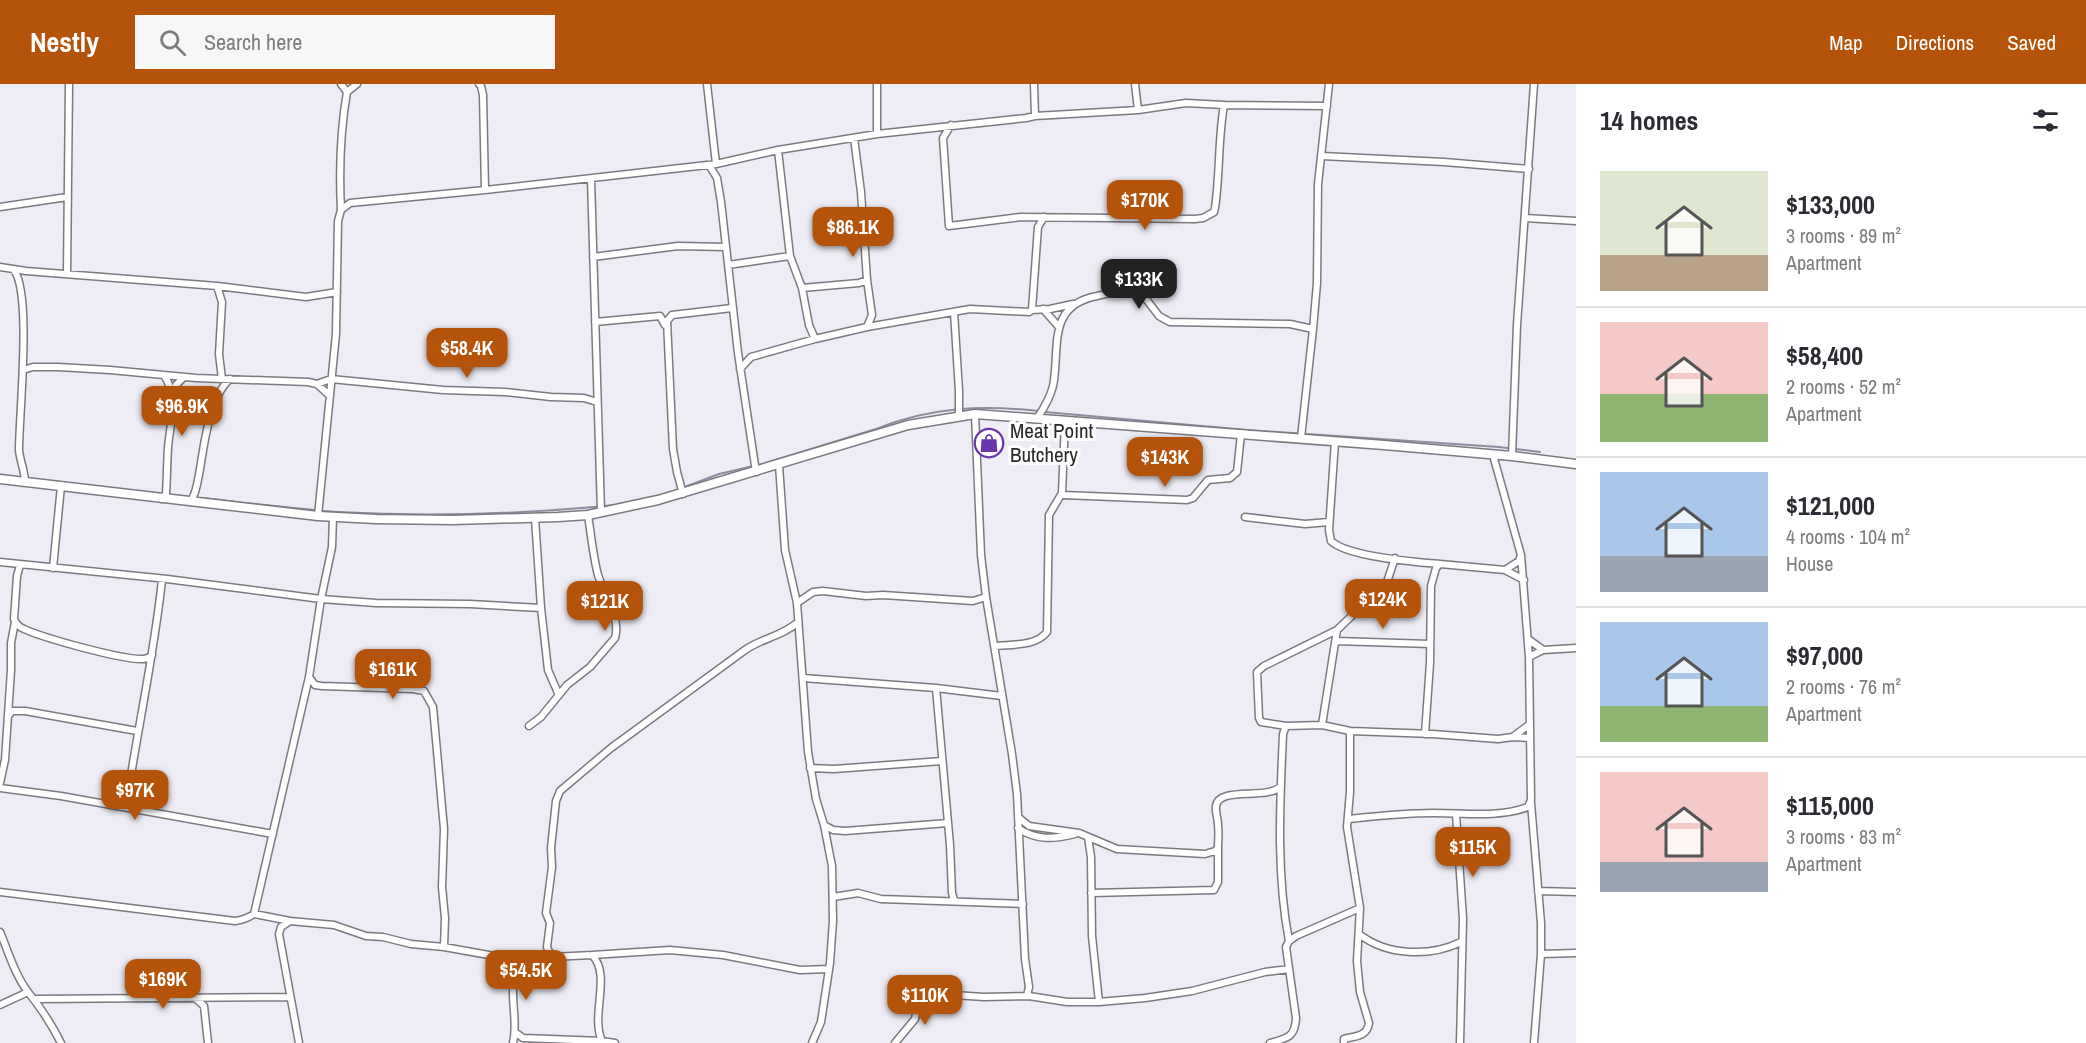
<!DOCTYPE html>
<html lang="en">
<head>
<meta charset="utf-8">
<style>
	body { margin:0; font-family:"Archivo Narrow",sans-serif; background:#f7f7f7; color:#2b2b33; height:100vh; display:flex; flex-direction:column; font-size:22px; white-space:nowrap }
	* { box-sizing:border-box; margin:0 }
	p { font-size:20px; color:#7c7c81 }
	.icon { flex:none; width:33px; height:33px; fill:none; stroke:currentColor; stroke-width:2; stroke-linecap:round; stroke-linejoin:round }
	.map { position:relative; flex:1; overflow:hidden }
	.sheet { display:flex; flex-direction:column; background:#fff; width:510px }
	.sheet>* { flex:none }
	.price { position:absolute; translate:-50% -51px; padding:0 14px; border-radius:12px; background:#b45309; color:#fff; font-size:20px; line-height:39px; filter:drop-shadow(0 2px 3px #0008) }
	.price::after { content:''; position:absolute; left:50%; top:36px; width:18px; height:14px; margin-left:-9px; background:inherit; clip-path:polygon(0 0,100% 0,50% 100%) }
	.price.selected { background:#222; color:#fff }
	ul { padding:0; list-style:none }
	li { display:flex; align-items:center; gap:18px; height:150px; padding:0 24px }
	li+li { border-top:2px solid #e1e1e2 }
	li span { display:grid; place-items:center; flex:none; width:168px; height:120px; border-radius:0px; color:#555 }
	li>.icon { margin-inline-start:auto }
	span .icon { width:72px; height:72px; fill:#fffc; stroke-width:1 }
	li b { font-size:26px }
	h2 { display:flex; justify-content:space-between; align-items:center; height:72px; padding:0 24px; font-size:26px }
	header { display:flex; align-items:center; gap:36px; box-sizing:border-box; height:84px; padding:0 30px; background:#b45309; color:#fff }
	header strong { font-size:28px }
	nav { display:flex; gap:33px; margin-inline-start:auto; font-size:21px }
	.search { width:420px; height:54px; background:#f7f7f7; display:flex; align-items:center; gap:15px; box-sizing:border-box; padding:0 21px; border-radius:0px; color:#7c7c81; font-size:22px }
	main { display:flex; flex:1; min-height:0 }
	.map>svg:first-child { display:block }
</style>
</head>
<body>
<header>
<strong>Nestly</strong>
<div class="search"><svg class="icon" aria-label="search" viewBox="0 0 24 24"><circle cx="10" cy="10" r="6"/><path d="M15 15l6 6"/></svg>Search here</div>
<nav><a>Map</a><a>Directions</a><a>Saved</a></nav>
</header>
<main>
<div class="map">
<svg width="1576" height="959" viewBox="0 0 1576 959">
	<rect width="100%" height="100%" fill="#eeecf4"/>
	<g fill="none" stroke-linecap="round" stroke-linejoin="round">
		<path stroke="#928ba0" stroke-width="2" d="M1045 328 1247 346 1499 363 1540 368
			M682 404 719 390 762 380 876 345C929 323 982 321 1039 327
			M203 414C248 419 293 425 338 428 430 433 524 430 616 421"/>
		<g stroke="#7c7a80" stroke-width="9">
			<path id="minor" d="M341 0 347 8
				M479 0 481 2 483 11 485 106
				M707 0 716 80
				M877 0V50
				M1034 0 1035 32
				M1135 0 1138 26
				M951 41 943 54 949 142 1021 133 1195 135 1203 134 1214 128 1215 124C1220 90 1218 55 1224 21
				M854 54 861 108 867 196 872 231 867 243
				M778 66 790 172 802 204 809 241 815 255
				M1322 72 1444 78 1529 85
				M709 81 717 94 721 118 738 269 756 388
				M591 95 601 428
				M0 123 67 113
				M341 126C339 86 340 48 347 8L357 0
				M1525 134 1576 137
				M593 173 678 162 726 163
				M728 181 790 172
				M0 183 26 187 217 202 306 213 337 208
				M14 186C32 210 19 331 19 366 20 377 25 388 25 398
				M67 190 69 0
				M217 202 222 218 219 270 222 295
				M802 204 859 199 867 196
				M1043 225 1059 243
				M1032 226 1050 225 1073 220
				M954 228 959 307V331
				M595 238 660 232 665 241
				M740 285 751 273 815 255 867 243 970 225 1029 228 1032 226 1038 143 1044 133
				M23 286 33 283H58L110 286 196 294 308 298 317 300 330 312
				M317 300 331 295 443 306 505 308 551 313 584 314 597 318
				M172 309 176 301 184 293
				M975 330 981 471 986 513 1012 670 1017 710 1025 875 1029 903 1027 912
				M1037 334C1044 325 1053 308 1054 296 1059 259 1049 221 1097 212 1114 208 1126 206 1143 211L1159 232 1170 238 1290 240 1313 245
				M1301 354 1313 245 1317 199 1318 100 1329 0
				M1335 357 1329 446 1331 457C1348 473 1415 478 1440 480
				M1512 372 1517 241 1534 0
				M779 381 785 466 797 519 808 668 816 715 824 741 832 782 833 837 830 879 821 938 812 959
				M683 410 677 388 673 365 667 237 672 231 732 224
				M1063 411 1187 416 1193 414 1208 396 1230 394 1237 388 1241 350
				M162 415 166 410C167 395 167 379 168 364 170 338 179 314 164 291
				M191 417C197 408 198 395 200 385 204 360 210 312 230 295
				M318 432 336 250 338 137 341 126 350 119 485 106 716 80 778 66 877 50 1026 34 1035 32 1138 26 1186 19 1224 21 1327 22
				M333 432 332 463 321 515 309 593 315 601 322 602 413 605 424 607 433 623 444 745 442 803 445 834 444 863
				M1245 433 1305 440 1329 438
				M535 434 541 524 548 586 558 609
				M0 478 167 495 321 515 376 519 470 520 541 524
				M20 481 17 492 14 535C16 540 19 543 24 545 44 554 122 576 143 575 148 575 148 574 152 571
				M53 484 61 402
				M1505 486 1524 496
				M797 519 813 508 823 507 866 512 883 511 973 517 986 513
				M1528 555 1543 566
				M1336 557 1430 560
				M994 562C1012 560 1035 563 1047 548L1049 431 1062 409 1065 337
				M1529 573 1543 566 1576 564
				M803 594 936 604 1002 612
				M936 604 950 761 952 809 954 816
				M9 631 12 627H25L137 647
				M1322 641 1337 546
				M529 642 541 633 567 601 590 583 615 554C621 534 604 510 598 491 593 472 591 450 588 431
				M1286 642 1261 638 1259 634 1257 588 1264 582 1337 546 1387 498 1395 474
				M1425 650 1430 579 1431 502 1436 484 1440 480 1505 486 1519 477 1521 471
				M1514 652 1530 640
				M810 684 834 685 942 677
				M0 699 5 676 11 586V559L15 538
				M0 704 61 712 273 750
				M1531 719 1541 839V870L1534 959
				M126 723C137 647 154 572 162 496
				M1456 730 1463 835 1460 959
				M1018 733 1029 742 1079 749 1117 765 1205 770 1215 767 1218 764C1218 757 1219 748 1218 741 1218 734 1215 728 1216 722 1219 702 1266 716 1280 703
				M1349 735C1377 732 1406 729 1434 729 1465 729 1498 734 1528 723L1531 716 1529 573 1521 471 1493 371
				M824 741 833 746 845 747 948 739
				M1018 744C1036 757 1055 755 1075 750
				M1088 753 1091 773 1092 852 1099 918
				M1538 807 1576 808
				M0 808 235 837C243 836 248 834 254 830L309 593
				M1091 809 1214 806 1218 798V764
				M833 813 858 809 881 815 1023 820
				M254 830 290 837
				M0 848C8 867 15 891 28 908 41 924 52 941 61 959
				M1359 850C1387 872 1430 873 1461 858
				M1289 857C1276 789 1280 719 1283 650L1286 642 1322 641 1350 647 1433 650 1498 655 1513 653 1530 654
				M1541 870 1576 869
				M592 871 670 866 723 871 800 886 829 885
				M551 872 547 863 550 839 546 829 552 783 551 764 556 717 560 707 611 664 745 566C762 554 783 552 798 538
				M511 875C514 887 513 897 513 909 513 926 517 942 513 959
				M195 914 204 922 208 959
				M36 915 289 913
				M0 921 28 908
				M516 949 523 954 602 957V959
				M299 959 279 850 281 843 290 837 334 841 366 852 383 853 411 860 444 863 511 875 592 871C612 891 590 931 602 957L615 959
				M895 959 915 935 920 910 924 909 984 913 1029 912 1067 918H1099L1145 914 1192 907 1265 888 1289 885
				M1270 959C1288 954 1295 953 1296 934L1286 863 1289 857 1296 852 1360 824
				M1344 959V955C1355 952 1367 953 1369 939L1360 908 1357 877 1360 824 1347 743 1350 708V647"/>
		</g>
		<g stroke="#7c7a80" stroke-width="11">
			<path id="secondary" d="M0 395 318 432 376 435 453 436 558 433 588 431 658 416 908 341 975 330 1384 361 1512 372 1576 380"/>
		</g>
		<use href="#minor" stroke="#fff" stroke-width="6"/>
		<use href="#secondary" stroke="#fff" stroke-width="8"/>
	</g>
	<defs>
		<g id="shop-ring" transform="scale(1.5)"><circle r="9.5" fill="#fff" stroke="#6a36ac" stroke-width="1.5"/><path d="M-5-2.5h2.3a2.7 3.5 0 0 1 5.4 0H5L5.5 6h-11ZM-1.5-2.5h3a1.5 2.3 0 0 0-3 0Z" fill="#6a36ac"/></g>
	</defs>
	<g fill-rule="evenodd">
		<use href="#shop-ring" x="989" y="359"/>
	</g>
	<g text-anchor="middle" stroke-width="6" stroke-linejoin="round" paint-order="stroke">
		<g font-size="21" fill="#2a292c" stroke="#fff" text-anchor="start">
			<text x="1010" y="354">Meat Point<tspan x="1010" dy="24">Butchery</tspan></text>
		</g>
	</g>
</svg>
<b class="price" style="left:1145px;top:147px">$170K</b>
<b class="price" style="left:853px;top:174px">$86.1K</b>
<b class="price selected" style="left:1139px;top:226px">$133K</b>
<b class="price" style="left:467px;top:295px">$58.4K</b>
<b class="price" style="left:182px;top:353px">$96.9K</b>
<b class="price" style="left:1165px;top:404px">$143K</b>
<b class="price" style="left:1383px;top:546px">$124K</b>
<b class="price" style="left:605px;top:548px">$121K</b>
<b class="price" style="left:393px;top:616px">$161K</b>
<b class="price" style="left:135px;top:737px">$97K</b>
<b class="price" style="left:1473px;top:794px">$115K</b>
<b class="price" style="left:526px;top:917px">$54.5K</b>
<b class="price" style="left:163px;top:926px">$169K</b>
<b class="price" style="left:925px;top:942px">$110K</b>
</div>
<section class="sheet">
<h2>14 homes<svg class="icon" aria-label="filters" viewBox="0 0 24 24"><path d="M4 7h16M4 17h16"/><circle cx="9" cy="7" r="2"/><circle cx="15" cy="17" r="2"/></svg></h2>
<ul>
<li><span style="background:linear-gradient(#dfe7d0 70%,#b9a48a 0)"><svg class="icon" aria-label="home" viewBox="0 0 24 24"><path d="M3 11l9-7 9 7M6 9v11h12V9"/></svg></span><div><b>$133,000</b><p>3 rooms · 89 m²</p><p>Apartment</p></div></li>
<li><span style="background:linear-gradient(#f6c9c9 60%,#8fb573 0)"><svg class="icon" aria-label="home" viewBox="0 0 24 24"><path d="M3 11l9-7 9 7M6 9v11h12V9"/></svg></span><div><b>$58,400</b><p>2 rooms · 52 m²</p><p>Apartment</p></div></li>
<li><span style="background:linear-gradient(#a9c7e8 70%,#9aa5b1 0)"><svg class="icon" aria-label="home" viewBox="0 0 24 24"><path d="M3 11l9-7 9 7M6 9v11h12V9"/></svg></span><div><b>$121,000</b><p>4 rooms · 104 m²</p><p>House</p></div></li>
<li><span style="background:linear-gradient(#a9c7e8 70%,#8fb573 0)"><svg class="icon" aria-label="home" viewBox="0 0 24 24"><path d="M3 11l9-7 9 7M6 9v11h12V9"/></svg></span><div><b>$97,000</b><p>2 rooms · 76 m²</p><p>Apartment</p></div></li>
<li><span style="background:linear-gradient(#f6c9c9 75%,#9aa5b1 0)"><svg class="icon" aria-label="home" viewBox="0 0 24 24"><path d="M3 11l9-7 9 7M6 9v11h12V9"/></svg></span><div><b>$115,000</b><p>3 rooms · 83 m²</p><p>Apartment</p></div></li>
</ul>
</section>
</main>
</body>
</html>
